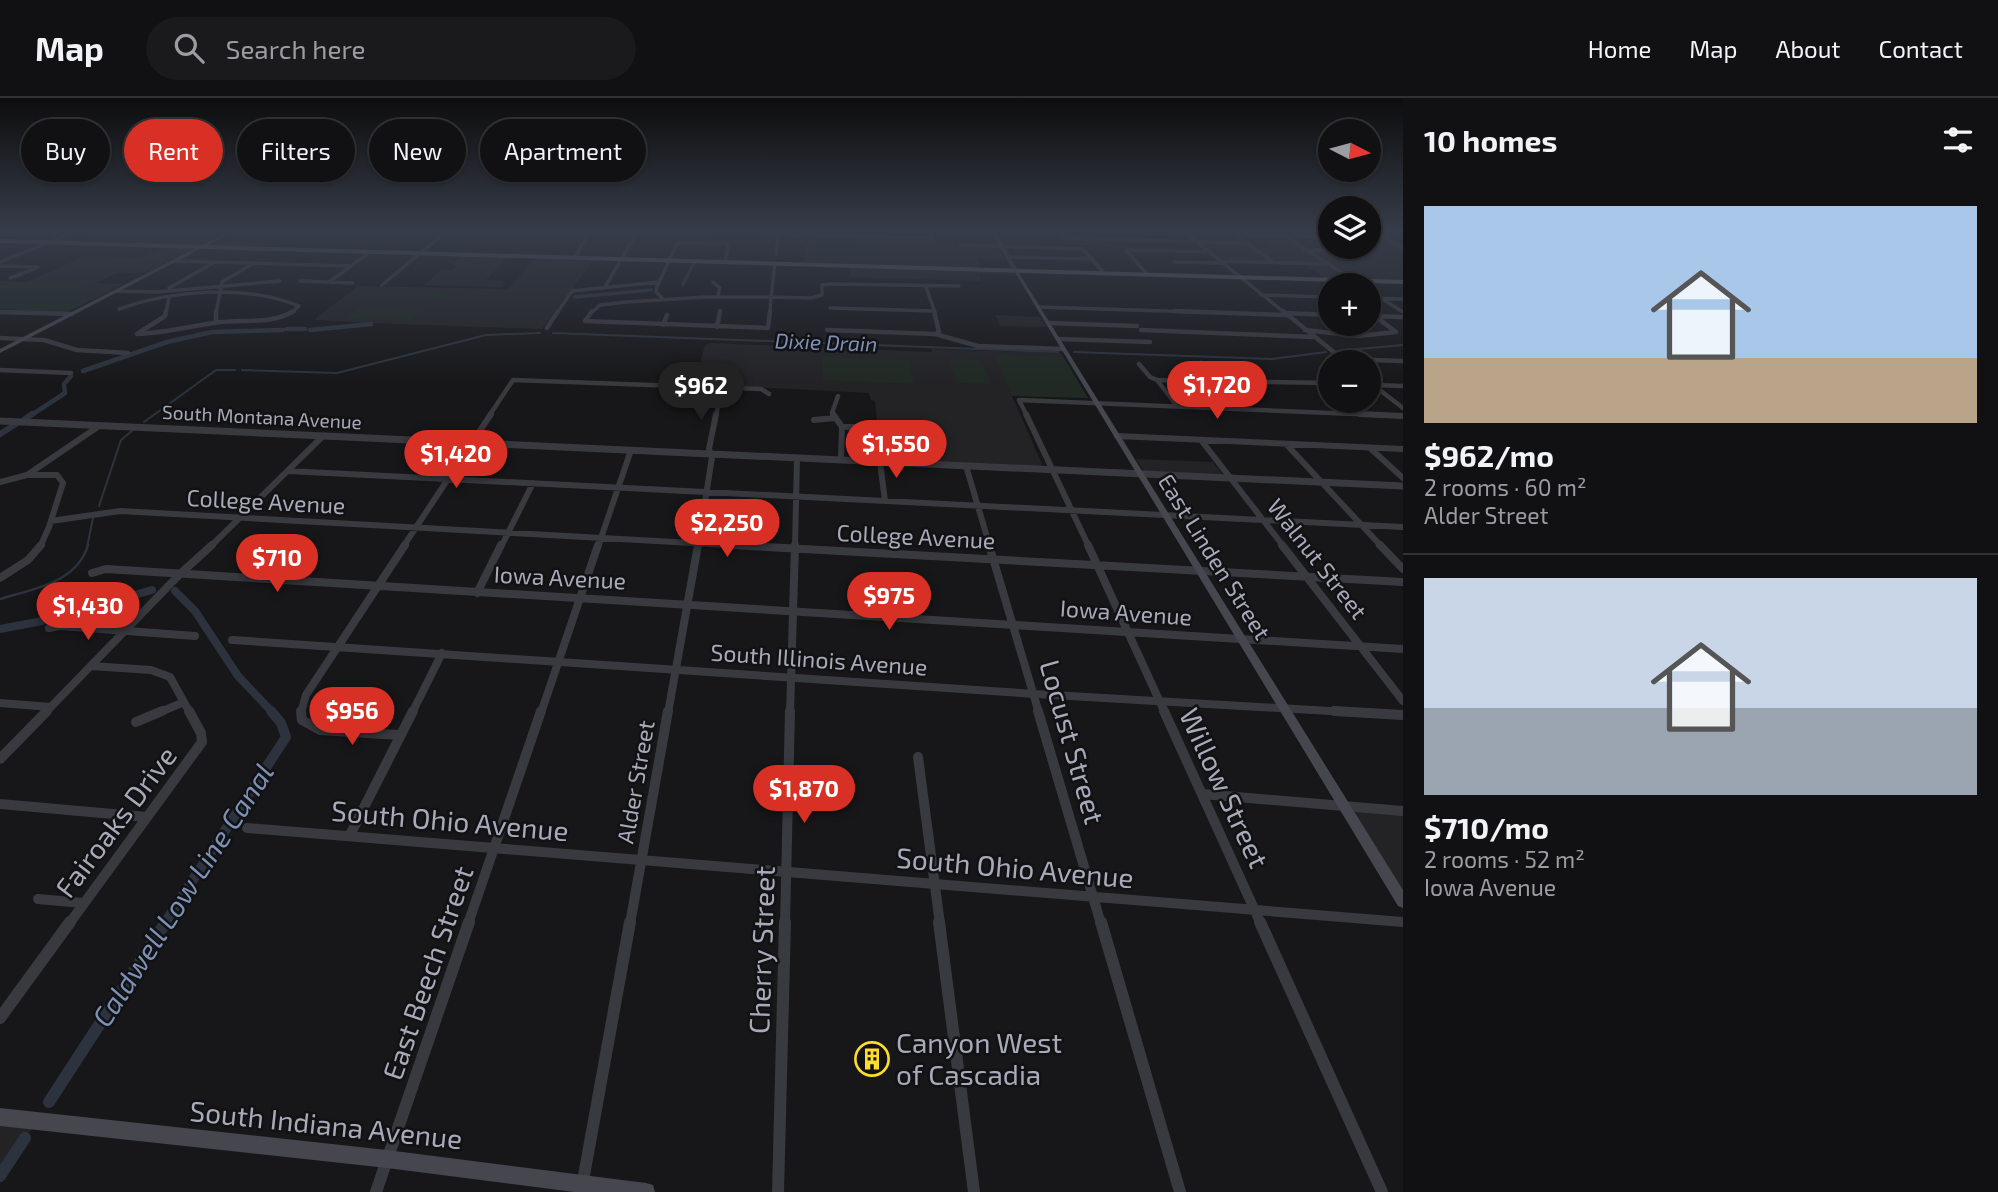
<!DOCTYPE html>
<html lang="en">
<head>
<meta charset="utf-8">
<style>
	body { margin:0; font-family:"Exo 2",sans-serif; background:#1a1a1c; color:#f1f3f6; height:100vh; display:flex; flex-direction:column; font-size:26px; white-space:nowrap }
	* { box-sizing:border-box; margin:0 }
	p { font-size:23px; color:#9c9da0 }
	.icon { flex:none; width:38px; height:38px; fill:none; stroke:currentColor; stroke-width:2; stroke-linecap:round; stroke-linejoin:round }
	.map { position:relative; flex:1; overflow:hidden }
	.side { display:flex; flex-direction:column; background:#111113; width:595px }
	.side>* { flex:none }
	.guide { position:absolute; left:21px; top:21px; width:665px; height:63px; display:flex; gap:14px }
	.needle { width:46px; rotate:96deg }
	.fabs { position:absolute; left:1318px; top:21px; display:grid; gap:14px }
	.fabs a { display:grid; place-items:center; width:63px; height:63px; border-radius:50%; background:#111113; box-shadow:0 2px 5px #0004,0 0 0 2px #303133; font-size:35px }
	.price { position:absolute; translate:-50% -60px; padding:0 16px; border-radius:24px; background:#d93025; color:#fff; font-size:23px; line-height:46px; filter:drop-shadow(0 2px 4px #0008) }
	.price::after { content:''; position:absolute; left:50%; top:42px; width:21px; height:16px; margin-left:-10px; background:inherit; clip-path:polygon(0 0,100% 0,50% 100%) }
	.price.on { background:#222; color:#fff }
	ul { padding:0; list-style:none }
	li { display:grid; align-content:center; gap:14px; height:371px; padding:0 21px }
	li+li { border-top:2px solid #303133 }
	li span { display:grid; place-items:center; height:217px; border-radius:0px; color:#555 }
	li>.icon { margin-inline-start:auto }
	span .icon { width:126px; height:126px; fill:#fffc; stroke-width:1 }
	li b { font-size:30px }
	h2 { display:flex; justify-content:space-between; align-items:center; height:84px; padding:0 21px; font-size:30px }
	.tag { padding:0 24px; border-radius:32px; background:#111113; box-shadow:0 2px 5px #0004,0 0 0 2px #303133; font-size:24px; line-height:63px }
	.tag.on { background:#d93025; color:#fff }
	header { display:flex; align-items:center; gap:42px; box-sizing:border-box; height:98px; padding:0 35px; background:#111113; border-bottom:2px solid #303133 }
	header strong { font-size:33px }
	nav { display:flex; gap:38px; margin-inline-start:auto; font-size:24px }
	.search { width:490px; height:63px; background:#1a1a1c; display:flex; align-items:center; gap:18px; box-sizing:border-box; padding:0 24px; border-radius:38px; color:#9c9da0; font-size:26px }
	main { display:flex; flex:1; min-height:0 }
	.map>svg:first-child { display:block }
</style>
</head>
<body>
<header>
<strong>Map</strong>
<div class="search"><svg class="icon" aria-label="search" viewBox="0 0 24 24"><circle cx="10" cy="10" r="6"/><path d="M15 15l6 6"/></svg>Search here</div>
<nav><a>Home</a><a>Map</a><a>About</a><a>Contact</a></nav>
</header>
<main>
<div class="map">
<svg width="1403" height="1094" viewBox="0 0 1403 1094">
	<rect width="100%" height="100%" fill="#171719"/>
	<path fill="#232326" d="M1369 133 1403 151V183L1354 182 1325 166 1349 181H1326L1304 166 1221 162 1198 144 1244 145 1251 150 1271 151 1263 144 1269 143 1262 138 1283 139 1304 152 1360 154 1354 149H1368Z
		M187 134 223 135 197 147 163 146Z
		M806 138 940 142 942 146 956 148 998 149 1005 162 977 161 980 170 804 164Z
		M165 149 194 151 145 175H117L96 185 123 186 102 197 67 196 88 186 27 184 85 158 140 160Z
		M463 157 508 159 486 182 506 184 501 189 424 187 442 171 452 172 457 167H452Z
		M536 159 594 161 542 231 370 225 316 222V220L358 188 508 191Z
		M849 168 1012 174 1014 177 979 176 981 183 850 179Z
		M995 217 1040 219 1047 229 1000 228Z
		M711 245 932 254 931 251 1061 255 1088 300 1012 298 1042 366 1040 368 881 360 875 303 871 302 869 295 694 286 705 247Z
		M1136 361 1213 364 1223 377 1144 373Z
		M1345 709 1403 713V804Z
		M0 1019 37 1023 0 1078Z"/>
	<path fill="#202923" d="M819 147 874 149 875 158 819 156Z
		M0 183 90 185 69 196 102 197 65 215 0 211Z
		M381 192 439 194 450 199C438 209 370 208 357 200L363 195Z
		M362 207 424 210 410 223 345 221Z
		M995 256 1063 259 1088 300 1012 298Z
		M823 259 909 262 914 286 823 282Z
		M949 261 981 262 991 286 957 285Z
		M878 327 906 328 911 359 881 357Z"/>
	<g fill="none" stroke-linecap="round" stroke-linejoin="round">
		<path stroke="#2c333e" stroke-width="2" d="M553 235 1058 254
			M1337 253 1403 247
			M1074 254 1272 261 1326 254
			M242 272 337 275 486 237 540 235
			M144 324 216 272H235
			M99 408 121 342 134 331
			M87 449 93 420"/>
		<path stroke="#2c333e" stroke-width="2.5" d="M0 501C33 491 77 485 88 447"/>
		<path stroke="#2c333e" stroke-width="3.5" d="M803 138V145
			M683 186 694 165
			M575 199 651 192"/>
		<path stroke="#2c333e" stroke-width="4.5" d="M287 231H305
			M310 232 371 226
			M83 273 167 244 212 234 283 232
			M30 318 65 295 64 286 71 278"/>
		<path stroke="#2c333e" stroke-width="6" d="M25 321 32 316
			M0 336 16 326"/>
		<path stroke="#2c333e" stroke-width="8" d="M175 493 195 513 238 578 273 615
			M0 531 42 523 152 492"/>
		<path stroke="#2c333e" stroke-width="10" d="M164 826 286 639 281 625 271 613"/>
		<path stroke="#2c333e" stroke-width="12" d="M49 1004 166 824
			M0 1078 25 1040"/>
		<path stroke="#393940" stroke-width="3.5" d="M42 133 108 137 116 133
			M666 133 800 137
			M1183 133 1285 215
			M1230 133 1273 164
			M1277 133 1361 187
			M0 134 30 133
			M538 137 541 133
			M810 137 932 140 930 133
			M1235 137 1330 139
			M1063 140 1246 145
			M960 147 1083 151 1104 175
			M1305 152 1358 153
			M776 156 779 136
			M1007 159 1093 161
			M575 160 587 137
			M176 163 350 168
			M1219 163 1328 166
			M0 164 70 136
			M1174 164 1222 165
			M0 168 38 169
			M1147 176 1126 152 1208 154
			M10 180 35 171
			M300 183 353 185
			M329 184 370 154
			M713 184 720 190 718 197
			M382 187 447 133
			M605 189 638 133
			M926 189 935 215
			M169 190 215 164
			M1368 192 1403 214
			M117 193 157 194 280 183
			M1261 197 1330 199
			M771 199 811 200 822 197V187L831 186 959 188
			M771 199 775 165
			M662 200 656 194 657 189 677 145 729 146 725 164
			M1368 200 1403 201
			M1038 209 1229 215
			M830 210 934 213
			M119 211C173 192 245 186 299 208L291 215
			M0 214 42 215
			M166 215 169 200
			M216 215 222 184 252 166
			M557 215 572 193 659 184
			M591 215 600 207 627 204 706 199H771
			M770 215 771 199
			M1284 215H1288"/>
		<path stroke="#393940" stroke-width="4.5" d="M592 213 585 223 768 230 770 213
			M934 213 939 234 935 236
			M1175 213 1286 217
			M1283 213 1346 264
			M0 214 72 216
			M1284 215 1330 217
			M1368 218 1403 219
			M216 224V213
			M1048 225 1137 228
			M663 227 667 217
			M717 229 720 213
			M547 230 558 213
			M827 232 935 236 978 248 1063 251
			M1141 232 1313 239
			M1305 232 1358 238 1396 234 1376 219
			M137 236C164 235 187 229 213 225 242 220 268 228 294 213
			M137 236 165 218 166 213
			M0 240 44 242 77 252 128 255
			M1058 241 1150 244
			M1341 261 1403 263
			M1201 265 1222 282
			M1139 266 1150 279 1157 282 1330 285
			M0 272 71 275
			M1157 282 1177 308
			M1368 283 1403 310
			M1374 287 1403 288
			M489 318 513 282 761 291 769 296
			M716 318 722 289
			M834 318 832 315 838 298
			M1027 318 1019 302 1402 318"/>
		<path stroke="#393940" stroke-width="6" d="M833 316 842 329 841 362
			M1026 316 1089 449
			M1360 316 1403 318
			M814 322 834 320
			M842 329H858
			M1117 338 1403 351
			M1201 342 1284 449
			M1286 346 1382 449
			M1370 350 1403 380
			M880 364 885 403
			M966 368 990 449
			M288 373 1403 429
			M27 377H57L63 385 49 429 40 449
			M0 384 27 377 99 328
			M51 423 120 413 764 449
			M210 449 323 338
			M403 449 491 316
			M501 449 533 385
			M598 449 631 352
			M698 449 712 359 709 351 716 316
			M795 449 797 360"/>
		<path stroke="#393940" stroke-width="8" d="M732 447 1403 484
			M989 447 1039 615
			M1088 447 1165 615
			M1282 447 1403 603
			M1380 447 1403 471
			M92 475 106 471 1403 551
			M0 480 28 462 41 447
			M477 495 501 447
			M49 530 60 528 195 538
			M232 542 1035 596 1365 615
			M91 568 151 572 170 579 190 615
			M0 605 51 609
			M45 615 180 476 212 447
			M158 615 184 604
			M301 615 306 597 405 447
			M412 615 442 555
			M541 615 598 447
			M668 615 698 447
			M790 615 795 447"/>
		<path stroke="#393940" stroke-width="10" d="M301 613 302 622 320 632 399 637
			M1038 613 1101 826
			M1164 613 1261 826
			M1334 613 1403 617
			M136 624 162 613
			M918 659 940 826
			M0 661 47 613
			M1202 696 1403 713
			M0 706 147 719
			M247 730 1403 824
			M350 737 413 613
			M38 801 83 805
			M69 826 202 644 201 635 189 613
			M468 826 541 613
			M630 826 668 613
			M785 826 790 613"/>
		<path stroke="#393940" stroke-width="12" d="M939 824 974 1094
			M1101 824 1180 1094
			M1260 824 1382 1094
			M0 920 70 824
			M376 1094 469 824
			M581 1094 630 824
			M778 1094 785 824"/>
		<path stroke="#393940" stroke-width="4.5" d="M993 133 1015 172
			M1373 133 1403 150"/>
		<path stroke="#393940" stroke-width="7" d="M0 323 1403 388"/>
		<path fill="#45464e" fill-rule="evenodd" d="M229 133H235L0 255V251Z
			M1013 171 1017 172 1403 792V810L1398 808Z
			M0 1010 387 1052 646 1085 653 1087 655 1094H574L387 1070 0 1028Z"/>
		<path fill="#53545d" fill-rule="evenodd" d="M0 141 1403 182V186L0 145Z"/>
	</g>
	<linearGradient id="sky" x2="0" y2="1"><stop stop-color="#0d0d0e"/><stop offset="0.46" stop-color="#363c49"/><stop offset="1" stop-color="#363c49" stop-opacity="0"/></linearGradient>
	<rect width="1403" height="287" fill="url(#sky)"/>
	<defs>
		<g id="building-ring" transform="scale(1.75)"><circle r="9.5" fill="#121214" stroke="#fddc2a" stroke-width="1.5"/><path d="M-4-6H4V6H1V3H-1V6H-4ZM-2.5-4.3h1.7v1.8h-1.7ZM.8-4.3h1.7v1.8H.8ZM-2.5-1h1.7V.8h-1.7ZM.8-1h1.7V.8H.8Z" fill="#fddc2a"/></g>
	</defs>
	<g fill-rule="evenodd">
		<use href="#building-ring" x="872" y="961"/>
	</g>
	<g text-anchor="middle" stroke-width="5" stroke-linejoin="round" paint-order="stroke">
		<g font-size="19" fill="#a8aaba" stroke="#121214">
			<text transform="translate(262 319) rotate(3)" y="7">South Montana Avenue</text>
		</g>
		<g font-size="21" font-style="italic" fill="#7d91b7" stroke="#121214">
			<text transform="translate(826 245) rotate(2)" y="7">Dixie Drain</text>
		</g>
		<g font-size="23" fill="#a8aaba" stroke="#121214">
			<text transform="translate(266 404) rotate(3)" y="8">College Avenue</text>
			<text transform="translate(916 439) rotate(3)" y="8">College Avenue</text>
			<text transform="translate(1214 459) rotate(58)" y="8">East Linden Street</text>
			<text transform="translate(1317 461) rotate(52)" y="8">Walnut Street</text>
			<text transform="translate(560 480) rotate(3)" y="8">Iowa Avenue</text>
			<text transform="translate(1126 515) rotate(4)" y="8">Iowa Avenue</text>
			<text transform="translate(819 562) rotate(4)" y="8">South Illinois Avenue</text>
			<text transform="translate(636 684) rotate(-80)" y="8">Alder Street</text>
		</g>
		<g font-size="28" fill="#a8aaba" stroke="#121214">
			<text transform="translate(1072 644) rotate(74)" y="10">Locust Street</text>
			<text transform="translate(1224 690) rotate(65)" y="10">Willow Street</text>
			<text transform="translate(450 723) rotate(5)" y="10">South Ohio Avenue</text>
			<text transform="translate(116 724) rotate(-53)" y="10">Fairoaks Drive</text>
			<text transform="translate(1015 770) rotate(5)" y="10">South Ohio Avenue</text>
			<text transform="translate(762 852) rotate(-88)" y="10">Cherry Street</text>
			<text transform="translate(428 875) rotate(-71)" y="10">East Beech Street</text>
			<text transform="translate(326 1027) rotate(6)" y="10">South Indiana Avenue</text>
		</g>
		<g font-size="28" font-style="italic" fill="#7d91b7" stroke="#121214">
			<text transform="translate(183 797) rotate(-57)" y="10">Caldwell Low Line Canal</text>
		</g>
		<g font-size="28" fill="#a8aaba" stroke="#121214" text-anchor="start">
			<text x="896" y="955">Canyon West<tspan x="896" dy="32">of Cascadia</tspan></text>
		</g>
	</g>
</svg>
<div class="fabs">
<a><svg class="needle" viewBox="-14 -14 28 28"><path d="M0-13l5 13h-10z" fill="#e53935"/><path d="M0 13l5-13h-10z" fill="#9c9da0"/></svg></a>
<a><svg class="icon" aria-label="layers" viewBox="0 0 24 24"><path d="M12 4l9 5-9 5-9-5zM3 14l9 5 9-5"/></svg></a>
<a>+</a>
<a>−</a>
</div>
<b class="price" style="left:1217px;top:323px">$1,720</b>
<b class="price on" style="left:701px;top:324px">$962</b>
<b class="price" style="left:896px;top:382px">$1,550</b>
<b class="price" style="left:456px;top:392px">$1,420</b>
<b class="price" style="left:727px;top:461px">$2,250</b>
<b class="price" style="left:277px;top:496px">$710</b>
<b class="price" style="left:889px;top:534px">$975</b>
<b class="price" style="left:88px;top:544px">$1,430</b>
<b class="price" style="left:352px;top:649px">$956</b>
<b class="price" style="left:804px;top:727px">$1,870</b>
<div class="guide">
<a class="tag">Buy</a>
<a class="tag on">Rent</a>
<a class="tag">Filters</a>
<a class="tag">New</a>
<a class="tag">Apartment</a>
</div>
</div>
<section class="side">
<h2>10 homes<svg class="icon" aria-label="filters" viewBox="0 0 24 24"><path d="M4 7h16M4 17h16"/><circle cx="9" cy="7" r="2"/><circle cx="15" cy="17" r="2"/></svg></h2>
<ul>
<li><span style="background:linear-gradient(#a9c7e8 70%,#b9a48a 0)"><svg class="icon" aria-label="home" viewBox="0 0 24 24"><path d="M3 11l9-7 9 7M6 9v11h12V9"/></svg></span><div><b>$962/mo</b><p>2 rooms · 60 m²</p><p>Alder Street</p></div></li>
<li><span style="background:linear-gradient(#c9d6e8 60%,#9aa5b1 0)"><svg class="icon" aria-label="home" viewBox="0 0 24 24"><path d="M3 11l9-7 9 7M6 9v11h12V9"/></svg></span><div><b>$710/mo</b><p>2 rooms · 52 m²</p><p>Iowa Avenue</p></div></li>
</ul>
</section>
</main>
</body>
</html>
